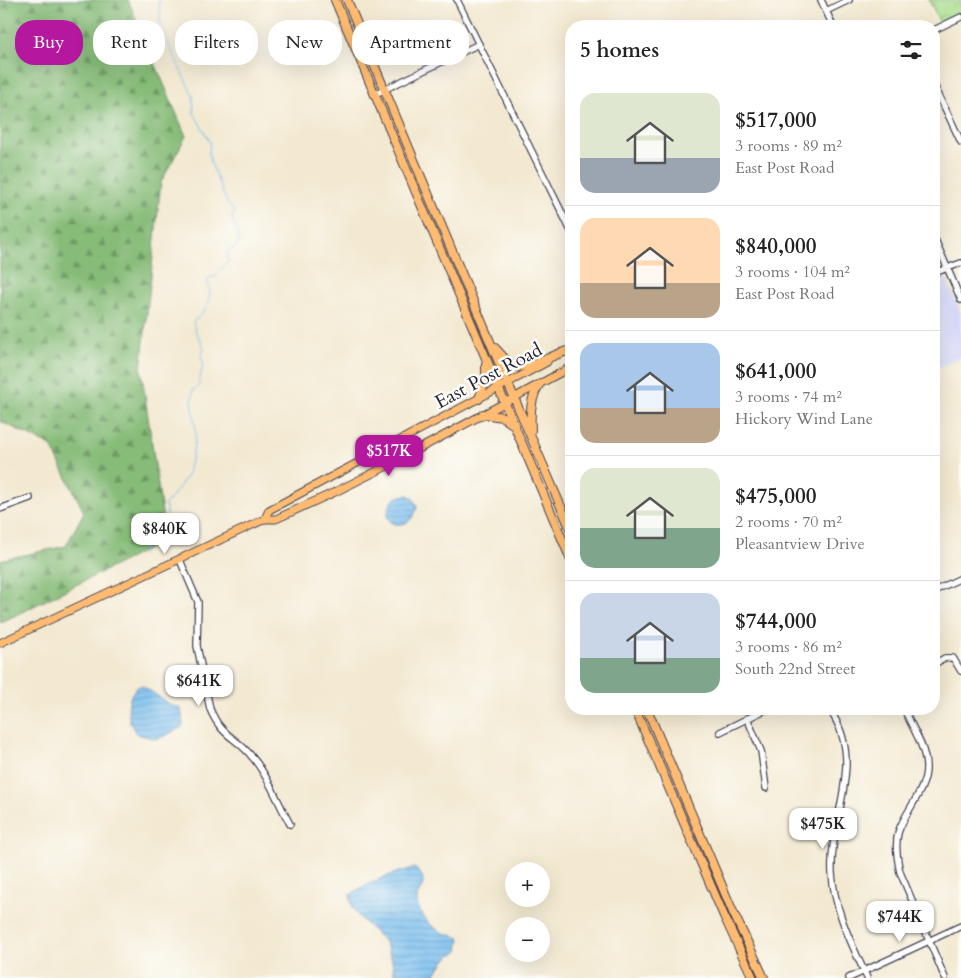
<!DOCTYPE html>
<html lang="en">
<head>
<meta charset="utf-8">
<style>
	body { margin:0; font-family:Cardo,serif; background:#f6f6f6; color:#222; height:100vh; display:flex; flex-direction:column; font-size:19px; white-space:nowrap }
	* { box-sizing:border-box; margin:0 }
	p { font-size:16px; color:#767676 }
	.icon { flex:none; width:28px; height:28px; fill:none; stroke:currentColor; stroke-width:2; stroke-linecap:round; stroke-linejoin:round }
	.map { position:relative; flex:1; overflow:hidden }
	.details { position:absolute; left:565px; top:20px; width:375px; height:695px; display:flex; flex-direction:column; background:#fff; border-radius:20px; box-shadow:0 5px 20px #0002 }
	.details>* { flex:none }
	.guide { position:absolute; left:15px; top:20px; width:475px; height:45px; display:flex; gap:10px }
	.fabs { position:absolute; left:505px; top:862px; display:grid; gap:10px }
	.fabs a { display:grid; place-items:center; width:45px; height:45px; border-radius:50%; background:#fff; box-shadow:0 5px 20px #0002; font-size:25px }
	.price { position:absolute; translate:-50% -42px; padding:0 11px; border-radius:10px; background:#fff; color:#222; font-size:16px; line-height:32px; filter:drop-shadow(0 1px 2px #0008) }
	.price::after { content:''; position:absolute; left:50%; top:30px; width:15px; height:11px; margin-left:-8px; background:inherit; clip-path:polygon(0 0,100% 0,50% 100%) }
	.price.on { background:#b5179e; color:#fff }
	ul { padding:0; list-style:none }
	li { display:flex; align-items:center; gap:15px; height:125px; padding:0 15px }
	li+li { border-top:1px solid #e0e0e0 }
	li span { display:grid; place-items:center; flex:none; width:140px; height:100px; border-radius:15px; color:#555 }
	li>.icon { margin-inline-start:auto }
	span .icon { width:60px; height:60px; fill:#fffc; stroke-width:1 }
	li b { font-size:21px }
	h2 { display:flex; justify-content:space-between; align-items:center; height:60px; padding:0 15px; font-size:21px }
	.pill { padding:0 18px; border-radius:20px; background:#fff; box-shadow:0 5px 20px #0002; font-size:18px; line-height:45px }
	.pill.on { background:#b5179e; color:#fff }
	.map>svg:first-child { display:block }
</style>
</head>
<body>
<div class="map">
<svg width="961" height="978" viewBox="0 0 961 978">
	<defs>
		<pattern id="forest-firs" width="22" height="20" patternUnits="userSpaceOnUse" patternTransform="scale(1.25)"><rect width="22" height="20" fill="#86bc78"/><path d="M5 1l3.5 6h-7zM16 11l3.5 6h-7z" fill="#6d9864"/></pattern>
		<pattern id="park-crowns" width="20" height="18" patternUnits="userSpaceOnUse" patternTransform="scale(1.25)"><rect width="20" height="18" fill="#a8dc8c"/><path d="M2 6a3 3 0 1 1 6 0M12 15a3 3 0 1 1 6 0" fill="none" stroke="#90bc7a"/></pattern>
		<pattern id="water-rules" width="6" height="5" patternUnits="userSpaceOnUse" patternTransform="scale(1.25)"><rect width="6" height="5" fill="#78beef"/><path d="M0 2.5h6" fill="none" stroke="#629ac3"/></pattern>
	</defs>
	<rect width="100%" height="100%" fill="#fdfcf7"/>
	<filter id="ink" filterUnits="userSpaceOnUse"><feTurbulence type="fractalNoise" baseFrequency=".02" numOctaves="2"/><feDisplacementMap in="SourceGraphic" scale="10" xChannelSelector="R" yChannelSelector="G"/><feConvolveMatrix kernelMatrix="1 2 1 2 8 2 1 2 1" color-interpolation-filters="sRGB"/></filter>
	<filter id="wash" filterUnits="userSpaceOnUse"><feTurbulence type="fractalNoise" baseFrequency=".0096" numOctaves="4" result="noise"/><feDisplacementMap in="SourceGraphic" scale="20" xChannelSelector="R" yChannelSelector="G"/><feGaussianBlur stdDeviation="1.12" result="paint"/><feColorMatrix in="noise" values="0 0 0 0 0 0 0 0 0 0 0 0 0 0 0 0 0 1.4 0 .05"/><feComposite in="paint" operator="in"/></filter>
	<g filter="url(#wash)">
		<rect width="100%" height="100%" fill="#f3e9d1"/>
		<path fill="#d5d8f9" d="M946 278 961 314V357L934 370V281Z"/>
		<path fill="url(#forest-firs)" stroke="#546f5a" d="M0 0H128L186 136 161 182 141 369 166 540 0 623V560L66 546 84 512 51 446 0 421Z"/>
		<path fill="url(#park-crowns)" stroke="#657f64" d="M929 0H961V13L940 23Z"/>
		<path fill="url(#water-rules)" stroke="#4d7095" d="M408 495 413 498 417 506C415 519 405 528 392 523L387 516C390 502 393 496 408 495Z
			M139 686H143L172 706 179 707 181 709 183 723 182 727 165 736 155 739 137 734C126 722 124 696 139 686Z
			M414 868C421 872 425 879 422 887 421 891 417 893 417 898 416 910 428 924 438 930 443 934 453 935 460 938L458 951 447 958 432 978H395L392 960 385 942 359 917 352 906 350 895C368 882 393 873 414 868Z"/>
		<g fill="none" stroke-linecap="round" stroke-linejoin="round">
			<path stroke="#78beef" stroke-width="1" d="M142 555 145 545C162 533 170 526 165 504L173 496 188 474 196 435 192 400 193 390 198 388 203 364 201 357 204 348 195 330 193 321C207 313 214 296 207 281L209 278 215 277 229 260 226 253 238 245C240 232 234 229 232 216L235 212 227 203 211 163 209 154 210 142 194 113 193 96 166 39 160 20 159 0"/>
		</g>
	</g>
	<g filter="url(#ink)">
		<g fill="none" stroke-linecap="round" stroke-linejoin="round">
			<g stroke="#414052" stroke-width="8">
				<path id="minor" d="M457 0 571 231
					M821 0 833 26
					M826 11 849 0
					M934 30 961 17
					M934 85 961 142
					M375 94 479 44
					M934 237 961 300
					M934 273 961 263
					M0 509 30 498
					M180 560 198 602 197 646 210 709C222 738 237 737 253 758 269 777 278 803 290 824
					M934 591 961 578
					M934 664 945 658H953L961 671
					M829 709C867 762 829 815 832 873 834 910 852 944 867 978
					M904 709C912 727 925 746 926 766 927 791 905 810 898 833 895 846 897 859 900 872L945 978
					M747 718 761 751 766 788
					M720 732 767 709
					M849 978 961 926"/>
			</g>
			<g stroke="#414052" stroke-width="9">
				<path id="major" d="M265 519 269 510 547 362
					M0 643 265 519H276L335 492 393 463 571 367"/>
			</g>
			<g stroke="#414052" stroke-width="10">
				<path id="highway" d="M335 0 571 560
					M347 0 491 344 571 530
					M495 348C501 354 506 361 512 365 527 373 553 353 568 351
					M479 399 486 378V364
					M483 414 503 417 511 423
					M531 430C530 415 530 398 539 385
					M635 709 724 916 753 978
					M647 709 733 912 764 978"/>
			</g>
			<use href="#minor" stroke="#fff" stroke-width="5.5"/>
			<use href="#major" stroke="#febb71" stroke-width="7"/>
			<use href="#highway" stroke="#febb71" stroke-width="8"/>
		</g>
	</g>
	<g text-anchor="middle" stroke-width="5" stroke-linejoin="round" paint-order="stroke">
		<g font-size="19" fill="#22223b" stroke="#fdfcf7">
			<text transform="translate(488 375) rotate(-28)" y="7">East Post Road</text>
		</g>
	</g>
</svg>
<div class="fabs">
<a>+</a>
<a>−</a>
</div>
<b class="price on" style="left:389px;top:477px">$517K</b>
<b class="price" style="left:165px;top:555px">$840K</b>
<b class="price" style="left:199px;top:707px">$641K</b>
<b class="price" style="left:823px;top:850px">$475K</b>
<b class="price" style="left:900px;top:943px">$744K</b>
<div class="guide">
<a class="pill on">Buy</a>
<a class="pill">Rent</a>
<a class="pill">Filters</a>
<a class="pill">New</a>
<a class="pill">Apartment</a>
</div>
<section class="details">
<h2>5 homes<svg class="icon" aria-label="filters" viewBox="0 0 24 24"><path d="M4 7h16M4 17h16"/><circle cx="9" cy="7" r="2"/><circle cx="15" cy="17" r="2"/></svg></h2>
<ul>
<li><span style="background:linear-gradient(#dfe7d0 65%,#9aa5b1 0)"><svg class="icon" aria-label="home" viewBox="0 0 24 24"><path d="M3 11l9-7 9 7M6 9v11h12V9"/></svg></span><div><b>$517,000</b><p>3 rooms · 89 m²</p><p>East Post Road</p></div></li>
<li><span style="background:linear-gradient(#ffd9b3 65%,#b9a48a 0)"><svg class="icon" aria-label="home" viewBox="0 0 24 24"><path d="M3 11l9-7 9 7M6 9v11h12V9"/></svg></span><div><b>$840,000</b><p>3 rooms · 104 m²</p><p>East Post Road</p></div></li>
<li><span style="background:linear-gradient(#a9c7e8 65%,#b9a48a 0)"><svg class="icon" aria-label="home" viewBox="0 0 24 24"><path d="M3 11l9-7 9 7M6 9v11h12V9"/></svg></span><div><b>$641,000</b><p>3 rooms · 74 m²</p><p>Hickory Wind Lane</p></div></li>
<li><span style="background:linear-gradient(#dfe7d0 60%,#7fa58c 0)"><svg class="icon" aria-label="home" viewBox="0 0 24 24"><path d="M3 11l9-7 9 7M6 9v11h12V9"/></svg></span><div><b>$475,000</b><p>2 rooms · 70 m²</p><p>Pleasantview Drive</p></div></li>
<li><span style="background:linear-gradient(#c9d6e8 65%,#7fa58c 0)"><svg class="icon" aria-label="home" viewBox="0 0 24 24"><path d="M3 11l9-7 9 7M6 9v11h12V9"/></svg></span><div><b>$744,000</b><p>3 rooms · 86 m²</p><p>South 22nd Street</p></div></li>
</ul>
</section>
</div>
</body>
</html>
